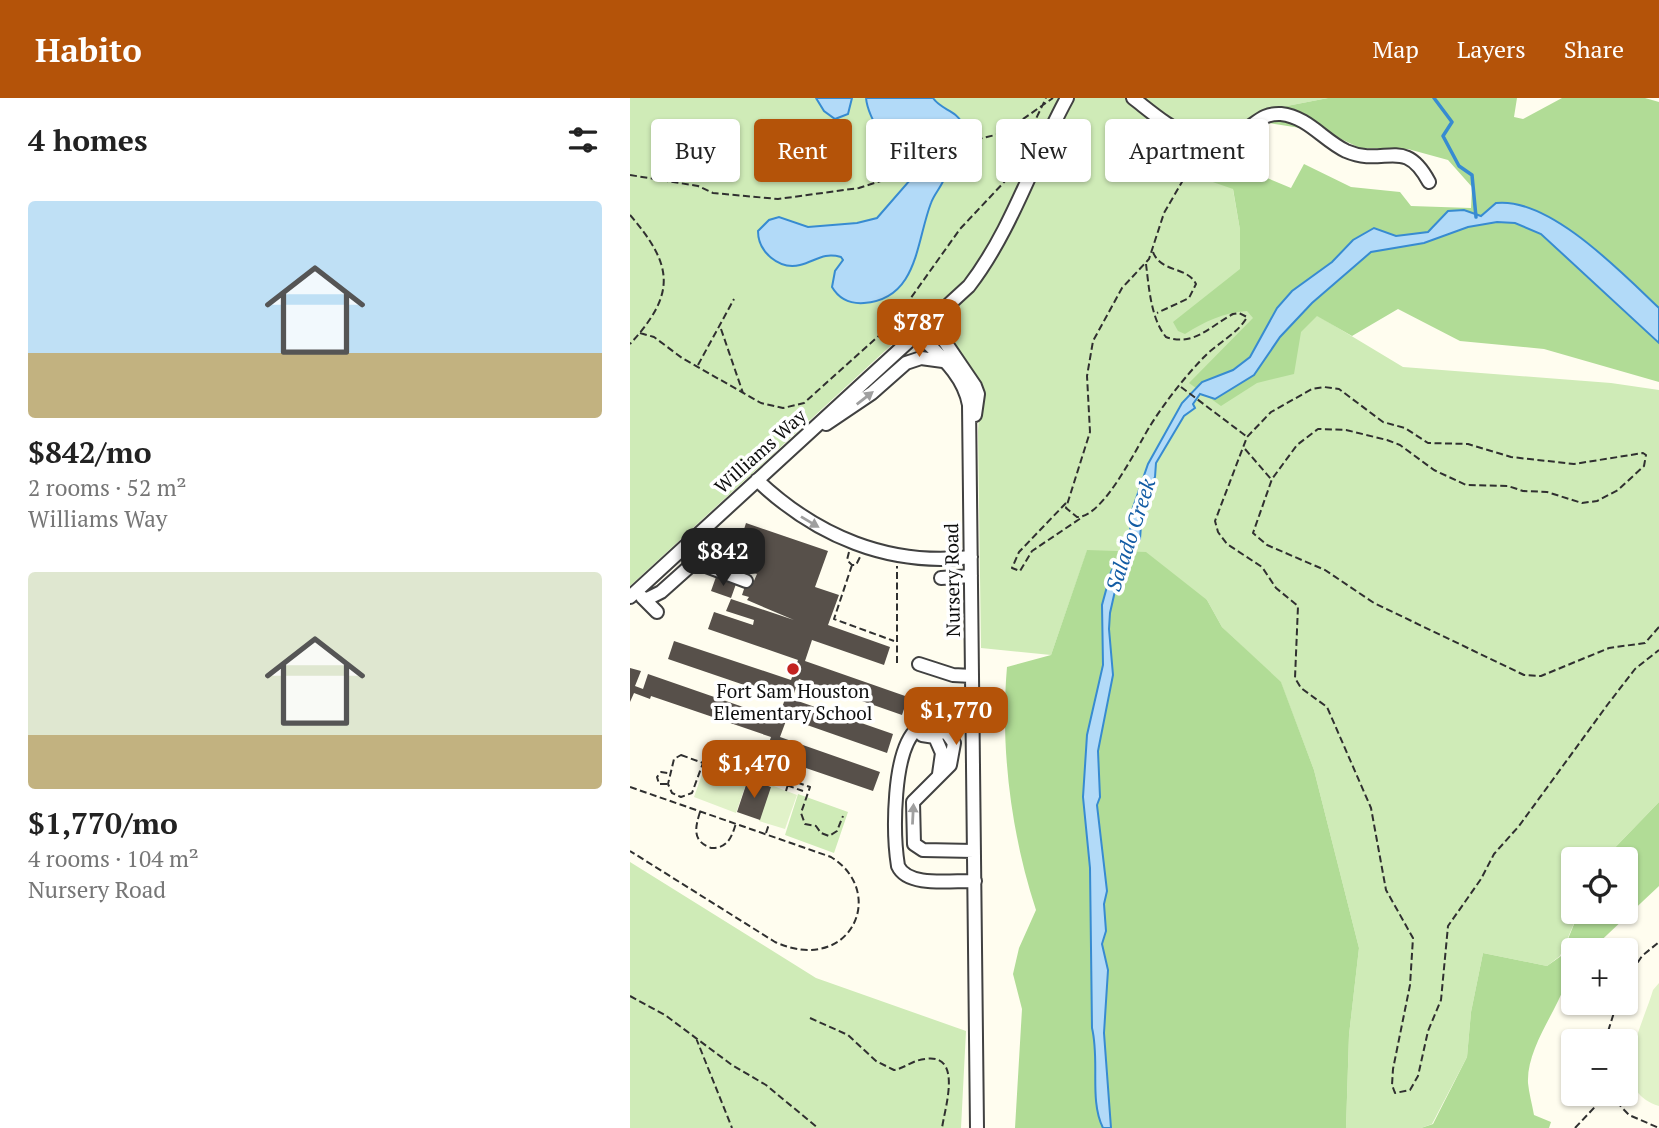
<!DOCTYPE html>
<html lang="en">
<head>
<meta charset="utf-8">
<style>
	body { margin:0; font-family:"PT Serif",serif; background:#f6f6f6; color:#222; height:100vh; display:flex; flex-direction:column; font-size:26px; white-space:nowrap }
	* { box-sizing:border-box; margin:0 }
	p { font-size:23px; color:#767676 }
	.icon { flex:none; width:38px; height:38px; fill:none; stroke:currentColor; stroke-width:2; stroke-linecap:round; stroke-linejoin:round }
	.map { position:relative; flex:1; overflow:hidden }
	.sheet { display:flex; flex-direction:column; background:#fff; width:630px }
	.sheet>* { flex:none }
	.guide { position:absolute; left:21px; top:21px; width:665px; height:63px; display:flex; gap:14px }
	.buttons { position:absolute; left:931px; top:749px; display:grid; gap:14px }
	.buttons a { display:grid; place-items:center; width:77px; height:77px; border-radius:7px; background:#fff; box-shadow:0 2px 5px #0004; font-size:35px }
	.price { position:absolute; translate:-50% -60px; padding:0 16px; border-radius:14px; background:#b45309; color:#fff; font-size:23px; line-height:46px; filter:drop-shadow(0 2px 4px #0008) }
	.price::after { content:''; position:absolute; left:50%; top:42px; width:21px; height:16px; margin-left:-10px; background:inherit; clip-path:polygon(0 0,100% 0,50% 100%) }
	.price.selected { background:#222; color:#fff }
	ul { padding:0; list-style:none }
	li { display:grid; align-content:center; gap:14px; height:371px; padding:0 28px }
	li span { display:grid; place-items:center; height:217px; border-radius:7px; color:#555 }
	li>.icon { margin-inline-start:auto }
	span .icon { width:126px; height:126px; fill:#fffc; stroke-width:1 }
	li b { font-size:30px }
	h2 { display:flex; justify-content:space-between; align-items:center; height:84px; padding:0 28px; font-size:30px }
	.pill { padding:0 24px; border-radius:7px; background:#fff; box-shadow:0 2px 5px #0004; font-size:24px; line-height:63px }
	.pill.selected { background:#b45309; color:#fff }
	header { display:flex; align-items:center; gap:42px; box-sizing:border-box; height:98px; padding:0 35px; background:#b45309; color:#fff }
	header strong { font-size:33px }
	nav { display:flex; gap:38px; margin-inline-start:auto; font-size:24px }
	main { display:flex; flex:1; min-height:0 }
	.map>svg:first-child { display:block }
</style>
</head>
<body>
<header>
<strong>Habito</strong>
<nav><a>Map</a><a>Layers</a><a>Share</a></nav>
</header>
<main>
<section class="sheet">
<h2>4 homes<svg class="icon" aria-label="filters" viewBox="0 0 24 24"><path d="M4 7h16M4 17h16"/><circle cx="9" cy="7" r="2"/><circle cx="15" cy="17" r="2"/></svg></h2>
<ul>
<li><span style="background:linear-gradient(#bfe0f5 70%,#c2b280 0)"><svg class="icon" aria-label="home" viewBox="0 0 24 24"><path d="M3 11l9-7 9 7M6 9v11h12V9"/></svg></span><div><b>$842/mo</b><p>2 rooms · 52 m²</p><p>Williams Way</p></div></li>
<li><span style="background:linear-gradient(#dfe7d0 75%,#c2b280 0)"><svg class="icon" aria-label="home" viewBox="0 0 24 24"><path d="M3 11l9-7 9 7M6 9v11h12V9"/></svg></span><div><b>$1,770/mo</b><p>4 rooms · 104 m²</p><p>Nursery Road</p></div></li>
</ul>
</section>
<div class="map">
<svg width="1029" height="1030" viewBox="0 0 1029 1030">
	<rect width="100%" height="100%" fill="#fffdef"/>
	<path fill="#cfebb7" d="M0 0H698L636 12 605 33 598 63 610 132V171L773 269 981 285 1029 292V704L974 761H943V814H949L930 858 917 868 853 855 841 914 837 959 802 1026 791 1030H716L719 937 729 850 684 672 651 585 592 529 577 502 457 453 421 557 351 550 348 333 351 292 322 250 319 237 295 216 0 488Z
		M168 696 218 714 204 755 155 737Z
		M0 764 186 880 336 933 331 1030H0Z"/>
	<path fill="#b1dc96" d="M698 0H887L884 19 893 21 932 0H1015L1029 4V284L914 251 830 243 768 211 722 238 687 218 671 234 664 276 627 285 591 308 559 285 623 220 617 213C592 215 576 223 555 236L548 233 543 224 610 171V132L603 91 577 82 569 70 585 50 594 53 616 71 661 90 674 66 721 89 770 94 781 108 841 110 842 89 818 62 778 51 730 50 696 34 639 25 636 12Z
		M457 452 516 454 577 502 592 529 651 584 684 672 729 850 719 937 716 1030H385L392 911 383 876 389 850 406 812C381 736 370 649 377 569L421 557Z
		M1029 704V788L961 852H943C943 898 896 941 898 985 899 995 902 1006 904 1017L921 1024 919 1030H791L803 1026 837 959 841 914 853 855 917 868 931 858 949 814H996V761H974Z"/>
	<path fill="#e1f2c9" d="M76 665 118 680 106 715 64 699Z
		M141 687 167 697 155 731 129 723Z
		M1029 885V1008C976 991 1012 930 1023 892Z"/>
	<path fill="#b2daf8" stroke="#378bd1" stroke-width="2" d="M186 0H222L218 16 205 21 194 13Z
		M236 0H303C311 12 326 12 332 25L298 54 304 64 315 70C318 83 305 93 301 105 286 144 288 201 234 205 220 206 209 201 202 189L205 173 213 162 211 159C193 154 186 163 170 167 149 172 128 154 128 133L139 122 149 119 178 129 227 125 247 120 281 81 284 75 280 67C262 57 238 21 236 0Z
		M866 105C920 99 993 176 1029 210V245L911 136 885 125 867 124 838 129 794 145 741 154 682 205 650 239 624 277 585 301 570 296 563 306 565 310 554 318 526 365 525 379 513 401 510 441 499 456 501 460 487 484 480 515 479 531 483 577 468 653 470 699 467 707 477 793 474 806 476 833 472 846 478 872 474 935 481 1030H473C459 1002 470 963 462 930L460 770 453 699 457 637 473 567 472 507 481 474 501 438 499 421 518 366 552 305 572 284 603 272 620 259 647 210 662 193 702 164 723 142 744 130 766 138 798 134 818 113 834 112 851 118Z"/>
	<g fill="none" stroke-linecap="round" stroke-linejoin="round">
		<path stroke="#378bd1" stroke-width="3.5" d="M804 0 822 24 813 38 829 68 842 77 846 119"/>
	</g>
	<path fill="#57504a" d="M116 425 198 453 185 489 209 497 198 527 260 549 254 567 182 542 175 563 278 599 272 617 169 581 162 601 263 636 257 655 157 620 150 639 250 674 243 693 135 656 141 639 21 598 20 601 4 595 0 604V570L11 573 5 588 13 591 18 576 148 621 155 601 38 561 44 543 161 582 168 562 78 531 84 514 123 527 124 522 96 513 101 501 164 522 117 502 119 499 112 497 115 488 123 485 127 476 102 468 104 462 92 458 97 443 109 447Z
		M86 479 106 486 101 500 81 493Z
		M118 681 141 689 130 722 107 714Z"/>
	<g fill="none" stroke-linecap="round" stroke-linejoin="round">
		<g stroke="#414141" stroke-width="16">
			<path id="minor" d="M503 0C537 26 568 57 613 33 627 25 633 15 651 16 678 19 693 42 716 53 755 70 774 37 799 84
				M280 72 306 60
				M317 210 313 241 345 288 348 296 345 317
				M288 236C309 257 334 277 339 307L347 1030
				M196 326 242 295 276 265 291 260 313 263
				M127 382C186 438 259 469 341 459
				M59 444 76 468 116 483
				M311 480 341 478
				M0 499 339 188C382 132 403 62 437 0
				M12 499 27 514
				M15 502 31 494 68 461
				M289 566 323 577 342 578
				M292 637 305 639 312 655 309 676
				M344 753 293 752 284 746 283 704 320 667 324 645 317 635 287 631C262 653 263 736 268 768 278 790 323 782 345 783"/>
		</g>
		<path stroke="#303030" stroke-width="2" stroke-dasharray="7 3.5" stroke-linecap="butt" d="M317 55 345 42 373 35 423 0
			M0 77 68 88 83 95 148 101 229 90 269 77
			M0 117C44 168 46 196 0 246
			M523 154C531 175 557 168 566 186L559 200 527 215
			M516 166C519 190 521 221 536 239 564 249 580 228 603 216L609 215 617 219C609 235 586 246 573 260 554 280 535 304 520 328 507 349 473 420 447 419L436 410 460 334 457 278 463 243 492 190 519 161 534 115 556 77 560 51
			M91 231 113 295
			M10 235 24 239 52 260 131 305 153 310 174 305 263 225 330 131 377 81 416 0
			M68 267 104 201
			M551 289 616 338
			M615 351 641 381
			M436 405 389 454 382 470 390 473 402 453 451 420
			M219 454 217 462 222 467H226L230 459
			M222 467 204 521 264 543
			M1029 529 1015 545 979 550 911 578 894 577 744 505 695 472 637 447 623 435 642 381 667 347 688 331 716 332 757 342 770 347 804 372 836 387 878 388 893 393 917 394 952 405 967 403 988 392 1014 368 1016 357 1013 355 944 366 881 359 838 346 798 345 775 330 753 324 709 291 694 289 682 291 641 314 617 339 585 423 588 434 597 446 632 469 646 490 668 508 665 580 671 590 697 609 741 710 756 792 783 840 780 887 763 971 762 987 765 995 780 992 788 978 798 933 811 902 818 828 851 781 864 756 889 728 978 606 1005 571 1029 552
			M267 565V468
			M51 657 73 665 62 695 51 699 42 695 38 686 44 661Z
			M125 658 134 673 180 689 171 715 175 726 186 728 191 735 199 738 207 733 213 718
			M78 659 173 693
			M101 674 109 652
			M130 685 139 657
			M37 686H29L27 679 31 674 38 675
			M0 689 201 759C258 794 221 878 145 844L0 753
			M156 693 159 683
			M70 714C65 730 62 743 81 750 97 751 102 739 106 725
			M136 735 139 726
			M996 882 1012 858 1029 844
			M0 898 35 917 102 967 136 987 188 1030
			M180 920 218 937 246 963 264 972C275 970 283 962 295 961 333 955 315 1009 312 1030
			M66 940 102 1030
			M975 943 987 905
			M979 996 999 1017 1029 1030
			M945 1030 977 996"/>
		<use href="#minor" stroke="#fff" stroke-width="12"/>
	</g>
	<defs><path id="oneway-solid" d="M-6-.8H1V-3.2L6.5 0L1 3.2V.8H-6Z" transform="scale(1.75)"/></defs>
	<g fill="#9f9f9f">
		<use href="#oneway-solid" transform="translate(235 300) rotate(-38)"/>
		<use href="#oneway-solid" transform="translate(180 424) rotate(31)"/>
		<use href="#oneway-solid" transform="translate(283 716) rotate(-87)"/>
	</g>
	<circle fill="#c32321" stroke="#fff" stroke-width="2.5" cx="163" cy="571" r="7"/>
	<g text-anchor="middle" stroke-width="7" stroke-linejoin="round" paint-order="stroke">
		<g font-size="19" fill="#0e0e0e" stroke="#fff">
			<text transform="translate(130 353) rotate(-42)" y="7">Williams Way</text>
			<text transform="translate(322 482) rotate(-91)" y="7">Nursery Road</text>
		</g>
		<g font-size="19" fill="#0e0e0e" stroke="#fff">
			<text x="163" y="600">Fort Sam Houston<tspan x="163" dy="22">Elementary School</tspan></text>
		</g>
		<g font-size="21" font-style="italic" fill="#135ca4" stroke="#fff">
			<text transform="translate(501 437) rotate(-72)" y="7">Salado Creek</text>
		</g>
	</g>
</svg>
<div class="buttons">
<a><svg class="icon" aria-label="locate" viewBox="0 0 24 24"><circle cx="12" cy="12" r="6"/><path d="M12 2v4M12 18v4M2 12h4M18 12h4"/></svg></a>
<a>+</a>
<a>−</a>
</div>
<b class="price" style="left:289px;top:261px">$787</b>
<b class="price selected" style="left:93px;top:490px">$842</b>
<b class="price" style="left:326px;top:649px">$1,770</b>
<b class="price" style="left:124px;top:702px">$1,470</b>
<div class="guide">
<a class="pill">Buy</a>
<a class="pill selected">Rent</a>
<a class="pill">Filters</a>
<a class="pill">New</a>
<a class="pill">Apartment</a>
</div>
</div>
</main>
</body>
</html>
